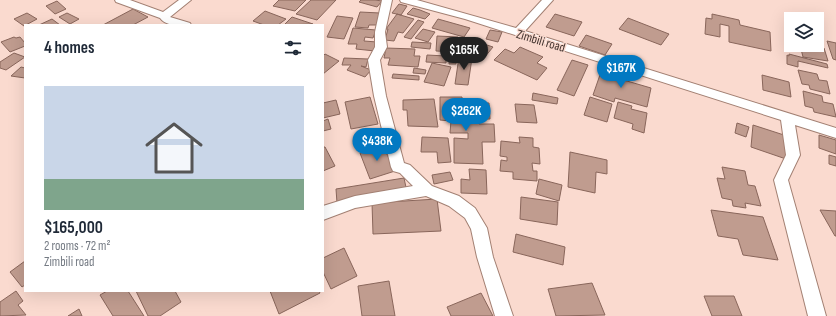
<!DOCTYPE html>
<html lang="en">
<head>
<meta charset="utf-8">
<style>
	body { margin:0; font-family:"Sofia Sans Condensed",sans-serif; background:#f2f2f3; color:#1f2937; height:100vh; display:flex; flex-direction:column; font-size:15px; white-space:nowrap }
	* { box-sizing:border-box; margin:0 }
	p { font-size:13px; color:#747a83 }
	.icon { flex:none; width:22px; height:22px; fill:none; stroke:currentColor; stroke-width:2; stroke-linecap:round; stroke-linejoin:round }
	.map { position:relative; flex:1; overflow:hidden }
	.sheet { position:absolute; left:24px; top:24px; width:300px; height:268px; display:flex; flex-direction:column; background:#fff; border-radius:0px; box-shadow:0 4px 16px #0002 }
	.sheet>* { flex:none }
	.tools { position:absolute; left:784px; top:12px; display:grid; gap:8px }
	.tools a { display:grid; place-items:center; width:40px; height:40px; border-radius:0px; background:#fff; box-shadow:0 4px 16px #0002; font-size:20px }
	.price { position:absolute; translate:-50% -34px; padding:0 9px; border-radius:14px; background:#0279c2; color:#fff; font-size:13px; line-height:26px; filter:drop-shadow(0 1px 2px #0008) }
	.price::after { content:''; position:absolute; left:50%; top:24px; width:12px; height:9px; margin-left:-6px; background:inherit; clip-path:polygon(0 0,100% 0,50% 100%) }
	.price.on { background:#222; color:#fff }
	ul { padding:0; list-style:none }
	li { display:grid; align-content:center; gap:8px; height:212px; padding:0 20px }
	li+li { border-top:1px solid #e0e1e3 }
	li span { display:grid; place-items:center; height:124px; border-radius:0px; color:#555 }
	li>.icon { margin-inline-start:auto }
	span .icon { width:72px; height:72px; fill:#fffc; stroke-width:1 }
	li b { font-size:17px }
	h2 { display:flex; justify-content:space-between; align-items:center; height:48px; padding:0 20px; font-size:17px }
	.map>svg:first-child { display:block }
</style>
</head>
<body>
<div class="map">
<svg width="836" height="316" viewBox="0 0 836 316">
	<rect width="100%" height="100%" fill="#fadacf"/>
	<path fill="#c09c8f" stroke="#89665b" d="M279 0H306L295 11 273 6Z
		M311 0H336L317 20 296 14Z
		M361 0H375L382 1 377 7 359 2Z
		M57 1 66 9 55 14 46 6Z
		M399 4 407 6 401 15 392 13Z
		M413 8 420 10 430 14 425 19 407 14Z
		M133 9 148 17 133 25H103Z
		M265 11 286 19 278 25H264L253 21Z
		M360 12 380 13 377 25H369L368 28 355 27Z
		M27 13 37 19 24 26 14 19Z
		M67 13 79 19 70 24 59 17Z
		M397 14 414 19 403 33 398 32 394 41 385 40 388 29H386Z
		M555 14 582 22 574 36 546 27Z
		M712 14 739 20 740 25 770 32 771 51 729 42V26L720 24V37L705 34 706 18 712 19Z
		M337 16 353 18 344 39 327 37Z
		M292 17 313 24 284 25Z
		M628 18 669 34 661 45 619 29Z
		M52 19 60 25H39Z
		M438 19 470 28 464 37 432 28Z
		M418 20 424 22 411 39 404 37Z
		M353 28 376 30 373 38 365 37 364 41 377 42 375 51 356 49 357 44H348Z
		M423 29 435 32 428 42 415 38Z
		M490 30 502 32 498 42 486 39Z
		M586 35 612 44 605 55 579 46Z
		M437 36 458 37V52L436 51Z
		M14 37 16 38 20 37 25 43V46L10 52 1 42Z
		M475 41 493 47 484 58 466 51Z
		M827 41 836 43V60L833 59Z
		M412 42 431 43 430 49 411 47Z
		M800 45 824 48 828 61 803 57Z
		M520 47 543 57 537 63 547 68 537 80 494 60 505 49 514 53Z
		M386 48 415 49 414 56H420L418 67 388 65 390 58H384Z
		M14 53 25 57 6 70 0 68V62Z
		M450 53H456V64H449Z
		M325 54 339 61 323 74V56Z
		M789 54 827 64 828 68 798 61V67L787 64V55L789 56Z
		M427 55 446 56V63L426 62Z
		M459 57 472 58 468 85 455 84Z
		M344 58 368 59 366 67 361 66 371 70 365 77 347 70 351 65H342Z
		M572 60 588 65 574 96 557 90Z
		M432 63 451 67 444 86 424 82Z
		M21 67 25 68V78L11 76Z
		M414 68 426 70 425 74 413 73Z
		M602 69 622 75 620 79 651 88 647 107 615 98 614 102 593 95Z
		M798 70 817 74 819 80 827 81 830 94 810 89 809 85 802 84Z
		M393 74 419 76V80L392 78Z
		M762 75 789 82 791 97 763 90Z
		M803 91 822 96 823 102 833 104 836 117 814 112 813 108 805 106Z
		M533 93 558 98 557 104 532 100Z
		M370 97 378 124 351 129 345 102Z
		M440 97H462L463 119 479 120V124H494L495 142H482L483 164 454 163V138L468 139V133H450L451 121 440 120Z
		M590 97 612 104 607 122 584 115Z
		M434 99 438 127 408 126 407 110H403V100Z
		M336 100 340 114 323 118V103Z
		M618 102 632 106 631 109 647 113 644 133 632 129 633 124 614 118Z
		M480 103H489L490 119H480Z
		M515 104 534 105 537 123 517 122Z
		M328 119 331 129 323 131V121Z
		M737 123 749 127 746 137 735 133Z
		M753 125 787 136 786 159 751 147Z
		M819 135 836 140V154L819 148Z
		M422 137 448 138 451 162 438 163 437 152H421Z
		M519 137 533 138V147L539 148 540 164 532 163 533 171H537V181L513 179V172L500 171 501 160 507 161V157L500 156 501 141 520 143Z
		M383 146 395 171 370 179 360 153Z
		M323 147H325L335 166 323 171Z
		M570 152 607 160V174L596 172 595 193 568 187Z
		M829 155 836 157V166L829 164Z
		M722 167 745 171 748 185 755 186 761 206 745 203 746 208 733 206 732 200 722 198 717 178 725 179Z
		M469 169 486 170 487 194 461 193V179L470 180Z
		M450 172 453 180 434 184 432 175Z
		M404 178 407 192 337 203 336 189Z
		M539 179 562 185 559 201 536 194Z
		M521 197 558 202 557 225 520 219Z
		M437 199 441 231 373 234 372 203Z
		M711 210 763 217 778 260 743 255 738 239 718 236Z
		M820 210 836 211V236H835Z
		M516 234 565 247 563 265 513 252Z
		M344 248 357 276 331 289 323 272V258Z
		M25 261V285L22 287 10 272Z
		M389 281 395 316H362L358 286Z
		M592 283 605 315 556 316 548 289Z
		M16 291 23 301 18 305 26 315 0 316V302Z
		M107 291H128L144 316H113L100 295Z
		M136 291H175L181 302 160 316H148Z
		M270 291H319L320 293 279 314Z
		M481 293 493 316H451L447 307Z
		M704 296H734L742 316H712Z
		M79 309 82 316H68Z"/>
	<g fill="none" stroke-linecap="round" stroke-linejoin="round">
		<g stroke="#a38073" stroke-width="2">
			<path id="street" d="M115 0H130L163 12 179 0H191L170 17 190 23 191 25C182 25 166 27 160 18L116 2Z
				M382 0H392L385 32 387 47 380 60 386 96 404 163 410 165 432 186 459 196 475 208 487 228 493 257 513 316H495L477 257 471 229 465 218 449 206 426 196 355 208 323 220V206L355 196 413 186 400 173 393 171 391 167 374 96 368 60 375 47V32Z
				M400 0H417L516 28 542 0H553L525 31 836 128V138L795 125 800 155 788 180 826 316H808L774 180 786 155 781 120 465 19 401 2Z"/>
		</g>
		<use href="#street" fill="#fff" fill-rule="evenodd"/>
	</g>
	<g text-anchor="middle" stroke-width="3" stroke-linejoin="round" paint-order="stroke">
		<g font-size="13" fill="#42332e" stroke="#fadacf">
			<text transform="translate(541 40) rotate(17)" y="5">Zimbili road</text>
		</g>
	</g>
</svg>
<div class="tools">
<a><svg class="icon" aria-label="layers" viewBox="0 0 24 24"><path d="M12 4l9 5-9 5-9-5zM3 14l9 5 9-5"/></svg></a>
</div>
<b class="price on" style="left:464px;top:71px">$165K</b>
<b class="price" style="left:621px;top:89px">$167K</b>
<b class="price" style="left:466px;top:132px">$262K</b>
<b class="price" style="left:377px;top:162px">$438K</b>
<section class="sheet">
<h2>4 homes<svg class="icon" aria-label="filters" viewBox="0 0 24 24"><path d="M4 7h16M4 17h16"/><circle cx="9" cy="7" r="2"/><circle cx="15" cy="17" r="2"/></svg></h2>
<ul>
<li><span style="background:linear-gradient(#c9d6e8 75%,#7fa58c 0)"><svg class="icon" aria-label="home" viewBox="0 0 24 24"><path d="M3 11l9-7 9 7M6 9v11h12V9"/></svg></span><div><b>$165,000</b><p>2 rooms · 72 m²</p><p>Zimbili road</p></div></li>
</ul>
</section>
</div>
</body>
</html>
